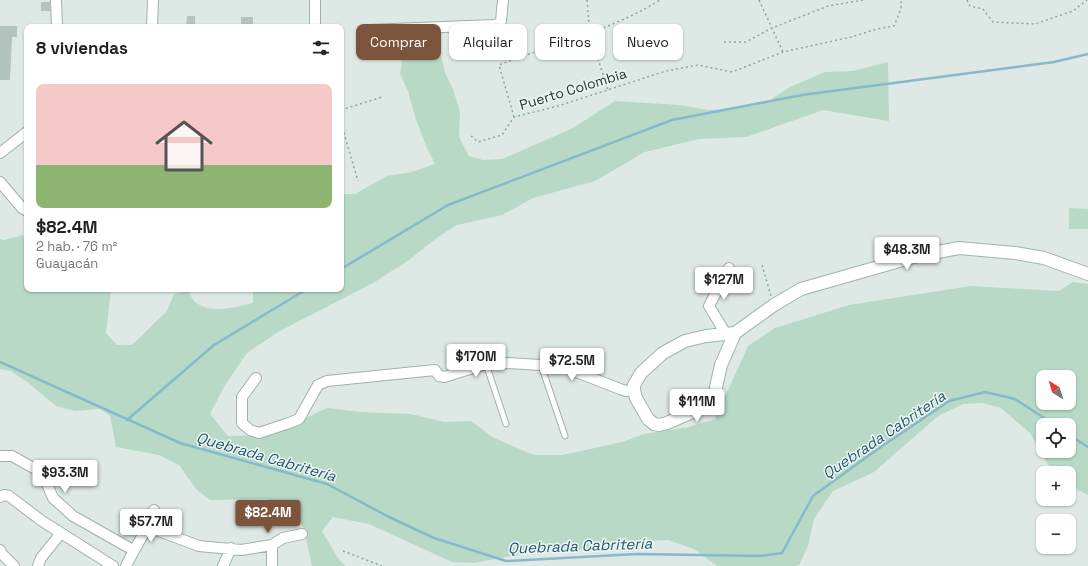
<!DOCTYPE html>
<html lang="es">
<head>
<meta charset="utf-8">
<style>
	body { margin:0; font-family:"Space Grotesk",sans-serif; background:#f2f2f2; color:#222; height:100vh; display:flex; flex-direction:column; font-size:15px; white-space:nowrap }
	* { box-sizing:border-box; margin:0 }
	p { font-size:13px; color:#767676 }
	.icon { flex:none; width:22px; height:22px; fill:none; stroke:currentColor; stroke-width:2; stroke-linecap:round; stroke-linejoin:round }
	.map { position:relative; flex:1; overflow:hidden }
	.details { position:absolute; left:24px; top:24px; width:320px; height:268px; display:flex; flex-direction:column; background:#fff; border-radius:8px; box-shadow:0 1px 3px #0004 }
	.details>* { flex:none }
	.top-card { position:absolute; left:356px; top:24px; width:380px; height:36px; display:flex; gap:8px }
	.needle { width:26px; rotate:322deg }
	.controls { position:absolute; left:1036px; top:370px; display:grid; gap:8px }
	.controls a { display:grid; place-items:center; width:40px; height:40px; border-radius:8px; background:#fff; box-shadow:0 1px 3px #0004; font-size:20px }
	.price { position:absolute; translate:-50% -34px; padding:0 9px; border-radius:4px; background:#fff; color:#222; font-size:13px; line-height:26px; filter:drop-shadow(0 1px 2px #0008) }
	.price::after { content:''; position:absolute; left:50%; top:24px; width:12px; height:9px; margin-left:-6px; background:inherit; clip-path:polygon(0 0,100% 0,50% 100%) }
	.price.on { background:#7c543c; color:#fff }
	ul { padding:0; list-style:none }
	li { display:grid; align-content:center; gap:8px; height:212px; padding:0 12px }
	li span { display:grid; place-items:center; height:124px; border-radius:8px; color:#555 }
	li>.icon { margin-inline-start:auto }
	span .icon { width:72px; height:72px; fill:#fffc; stroke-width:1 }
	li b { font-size:17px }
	h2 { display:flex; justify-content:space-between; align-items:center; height:48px; padding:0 12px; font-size:17px }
	.pill { padding:0 14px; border-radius:8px; background:#fff; box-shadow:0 1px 3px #0004; font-size:14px; line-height:36px }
	.pill.on { background:#7c543c; color:#fff }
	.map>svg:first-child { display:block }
</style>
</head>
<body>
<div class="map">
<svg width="1088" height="566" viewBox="0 0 1088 566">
	<rect width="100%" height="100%" fill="#dee9e5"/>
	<path fill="#b7d9c5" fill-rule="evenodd" d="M417 40 439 46 445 73 453 89 460 112 459 137 469 156 483 160 502 159 573 128 615 101 680 105 708 110 740 108 770 100 790 87 825 72 853 71 888 62 889 121 823 110 746 137 699 139 645 152 595 181 533 198 502 215 457 225 438 237 409 260 373 283 278 332 247 353 225 385 210 414 228 436 269 435 327 408 360 412 411 414 444 422 471 421 494 438 534 455H563L622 442 644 434 689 427 715 419 748 346 775 328 849 305 971 286 1059 291 1073 282 1088 284V495L1069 486V473H1056L1047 463 1030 433 1001 408 983 403 963 404 938 416 874 472 833 491 814 519 808 546 799 565 796 566H717L694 549 668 540 611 542 589 549 557 552 537 551 474 563 452 562 369 524 333 517 322 531 337 557 345 566H312L304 530 298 516 290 505 266 499 210 500 196 489 179 465 159 455 116 447 110 416 100 409 75 411 56 406 30 384 11 371 0 369V239L4 240 23 235 27 247V289H111L106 333 117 345H132L167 311 174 294 188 291C190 294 192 299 195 302 212 315 234 307 253 303V289H341V194H355L387 176 412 172 435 164 426 146 415 117 408 91 400 74 404 45ZM1043 377H1069V403H1043ZM1043 425H1069V451H1043Z
		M1069 208 1088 209V229H1069Z"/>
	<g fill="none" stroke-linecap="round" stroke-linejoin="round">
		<path stroke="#88b9cb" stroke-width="2.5" d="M341 269 448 205 672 120 802 95 1054 62 1088 54
			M0 362 180 443 327 484 389 517 434 538 506 561 637 554 761 556 782 553 813 496 875 451 949 401 985 392 1015 399 1055 425
			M127 420 214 345 307 289
			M1069 435 1088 447"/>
	</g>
	<path fill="#b3c3be" d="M41 2H50V11H41Z
		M187 16H195V27H186Z
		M241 17H253V27H241Z
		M0 26H17V37H12L10 80H0Z"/>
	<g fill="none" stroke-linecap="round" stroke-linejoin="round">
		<g stroke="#a1b0ac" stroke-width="7">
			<path id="lane" d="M486 364 506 424
				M541 365 565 436"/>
		</g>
		<g stroke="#a1b0ac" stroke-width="12">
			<path id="street" d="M56 0 57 27
				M315 0V27
				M152 27 153 0
				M368 30 494 25 499 24 501 21 503 0
				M0 153 27 132
				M0 182 22 208 27 211
				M726 334 709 306 729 268
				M256 378 242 397V423L250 430 259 433 289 423 299 419 318 385 327 381 435 370 439 376 444 377 486 364 506 363 541 365 566 368 620 389 626 391 634 390
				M1 456H12L37 470 44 477 53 498 73 516 133 550
				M0 497 4 495 9 496 42 521 113 566
				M148 527 199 546 241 550 272 545
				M0 550 2 554 14 566
				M38 566 41 558 61 533
				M126 566C135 547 147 531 154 510
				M223 566 231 548
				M272 566V545L283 538 302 534"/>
		</g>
		<g stroke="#9eb4ae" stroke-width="14">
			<path id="secondary" d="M735 333 706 336 685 341 663 353 641 373 634 385V390L636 398 648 419 654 424 659 425 667 423 704 407 710 402 714 396 721 365 735 333 774 305 801 289 917 256 959 248 1015 253 1044 258 1088 274"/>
		</g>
		<path stroke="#80aaa2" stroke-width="1.5" stroke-dasharray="2 3" stroke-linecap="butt" d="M587 0 590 34 608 90
			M759 0 783 52
			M967 0 970 6 983 9 993 22 1035 24 1073 11 1087 0
			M508 26 511 60
			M724 42H746L772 28 828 6 863 0
			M341 110 382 97
			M514 117 499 65C553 44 610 31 660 0
			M341 123 358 181
			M471 136 478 142 502 135 514 117 558 106 666 71 698 65 732 72 783 52 851 37 877 29 894 26 901 9V0
			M762 265 771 296
			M343 551 382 566"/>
		<use href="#lane" stroke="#fff" stroke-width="5"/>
		<use href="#street" stroke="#fff" stroke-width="10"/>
		<use href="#secondary" stroke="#fff" stroke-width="12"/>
	</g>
	<g text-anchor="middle" stroke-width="3" stroke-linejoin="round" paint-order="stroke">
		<g font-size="14" fill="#203734" stroke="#eef6f3">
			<text transform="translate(573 89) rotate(-17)" y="5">Puerto Colombia</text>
		</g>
		<g font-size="15" font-style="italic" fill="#1f576e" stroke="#eef6f3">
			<text transform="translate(884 435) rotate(-34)" y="5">Quebrada Cabritería</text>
			<text transform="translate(266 457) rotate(16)" y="5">Quebrada Cabritería</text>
			<text transform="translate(580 546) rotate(-2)" y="5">Quebrada Cabritería</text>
		</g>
	</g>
</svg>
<div class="controls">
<a><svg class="needle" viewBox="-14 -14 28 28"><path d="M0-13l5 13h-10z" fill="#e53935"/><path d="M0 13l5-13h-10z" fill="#767676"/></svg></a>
<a><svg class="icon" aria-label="locate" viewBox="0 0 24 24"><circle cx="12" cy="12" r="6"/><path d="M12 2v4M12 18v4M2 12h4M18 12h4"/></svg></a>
<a>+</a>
<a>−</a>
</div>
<b class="price" style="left:907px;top:271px">$48.3M</b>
<b class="price" style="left:724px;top:301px">$127M</b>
<b class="price" style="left:476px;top:378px">$170M</b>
<b class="price" style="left:572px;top:382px">$72.5M</b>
<b class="price" style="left:697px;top:423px">$111M</b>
<b class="price" style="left:65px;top:494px">$93.3M</b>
<b class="price on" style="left:268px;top:534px">$82.4M</b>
<b class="price" style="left:151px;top:543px">$57.7M</b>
<div class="top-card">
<a class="pill on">Comprar</a>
<a class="pill">Alquilar</a>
<a class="pill">Filtros</a>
<a class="pill">Nuevo</a>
</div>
<section class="details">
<h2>8 viviendas<svg class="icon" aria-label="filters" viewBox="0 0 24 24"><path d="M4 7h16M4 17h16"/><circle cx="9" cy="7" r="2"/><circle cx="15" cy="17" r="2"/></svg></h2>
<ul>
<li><span style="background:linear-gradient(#f6c9c9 65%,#8fb573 0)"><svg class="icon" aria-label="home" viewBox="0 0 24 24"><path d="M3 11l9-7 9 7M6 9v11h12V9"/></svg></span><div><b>$82.4M</b><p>2 hab. · 76 m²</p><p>Guayacán</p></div></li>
</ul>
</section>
</div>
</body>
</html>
